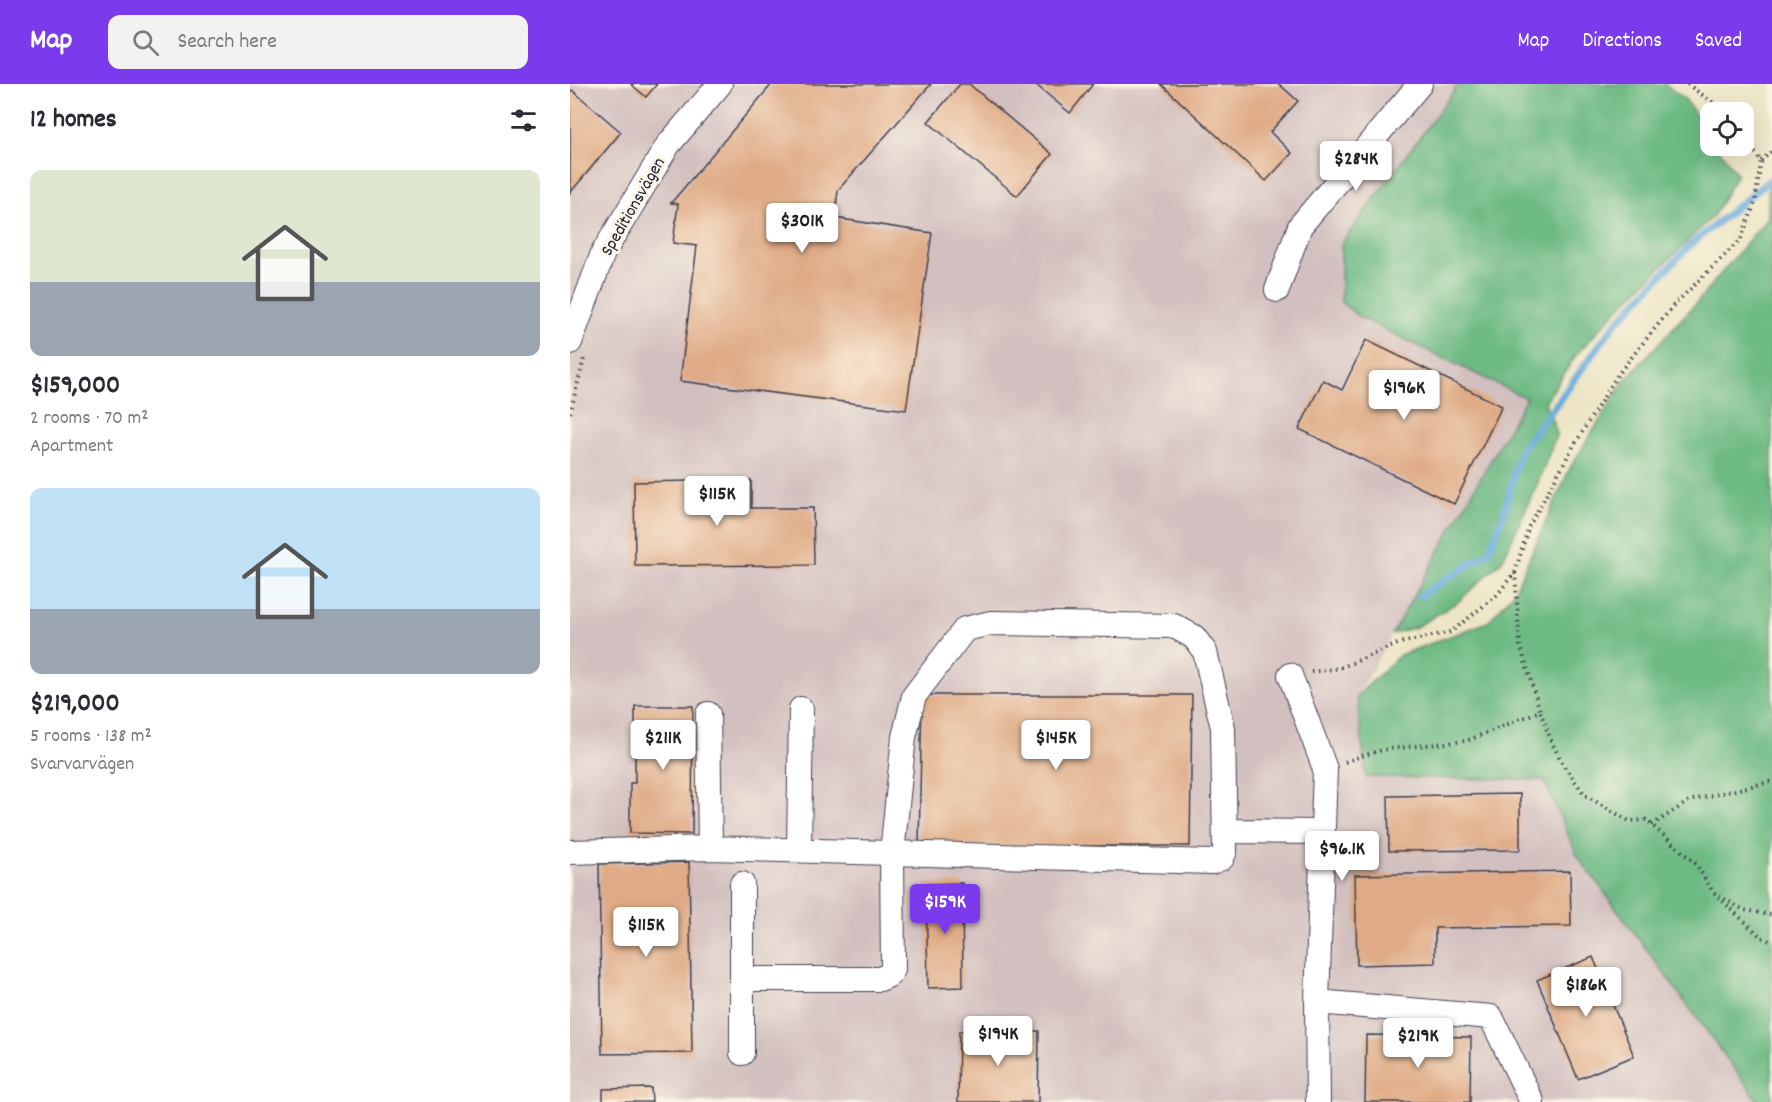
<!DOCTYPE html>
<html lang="en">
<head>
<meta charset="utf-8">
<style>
	body { margin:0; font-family:Dekko,sans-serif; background:#f2f2f3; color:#2b2b33; height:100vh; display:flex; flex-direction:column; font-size:22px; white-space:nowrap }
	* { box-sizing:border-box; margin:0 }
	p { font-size:20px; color:#7c7c81 }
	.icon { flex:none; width:33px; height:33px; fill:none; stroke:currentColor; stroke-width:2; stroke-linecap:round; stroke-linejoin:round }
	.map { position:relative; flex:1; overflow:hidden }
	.drawer { display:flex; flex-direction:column; background:#fff; width:570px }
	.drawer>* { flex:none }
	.buttons { position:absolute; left:1130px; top:18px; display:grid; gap:12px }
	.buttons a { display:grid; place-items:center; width:54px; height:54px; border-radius:12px; background:#fff; box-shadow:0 6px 24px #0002; font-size:30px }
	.price { position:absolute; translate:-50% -51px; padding:0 14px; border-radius:6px; background:#fff; color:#222; font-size:20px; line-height:39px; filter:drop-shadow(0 2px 3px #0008) }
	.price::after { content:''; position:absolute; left:50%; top:36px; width:18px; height:14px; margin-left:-9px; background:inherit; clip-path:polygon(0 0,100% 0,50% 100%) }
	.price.selected { background:#7c3aed; color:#fff }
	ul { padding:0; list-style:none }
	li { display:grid; align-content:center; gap:12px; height:318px; padding:0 30px }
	li span { display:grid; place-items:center; height:186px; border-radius:12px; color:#555 }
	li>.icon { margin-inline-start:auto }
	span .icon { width:108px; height:108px; fill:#fffc; stroke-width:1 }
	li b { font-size:26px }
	h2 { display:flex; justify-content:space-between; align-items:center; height:72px; padding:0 30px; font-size:26px }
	header { display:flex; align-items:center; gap:36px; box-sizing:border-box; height:84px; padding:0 30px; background:#7c3aed; color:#fff }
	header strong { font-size:28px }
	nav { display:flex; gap:33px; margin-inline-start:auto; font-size:21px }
	.search { width:420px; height:54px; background:#f2f2f3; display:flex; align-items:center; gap:15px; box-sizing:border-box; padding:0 21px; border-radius:12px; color:#7c7c81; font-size:22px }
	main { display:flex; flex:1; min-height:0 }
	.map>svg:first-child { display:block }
</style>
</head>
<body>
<header>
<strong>Map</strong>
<div class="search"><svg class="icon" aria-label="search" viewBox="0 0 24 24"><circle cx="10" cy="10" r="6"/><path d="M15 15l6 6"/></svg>Search here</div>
<nav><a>Map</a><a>Directions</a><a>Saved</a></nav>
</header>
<main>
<section class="drawer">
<h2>12 homes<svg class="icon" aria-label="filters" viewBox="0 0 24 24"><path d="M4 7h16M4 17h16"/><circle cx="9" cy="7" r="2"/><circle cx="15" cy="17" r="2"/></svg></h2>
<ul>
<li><span style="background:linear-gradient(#dfe7d0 60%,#9aa5b1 0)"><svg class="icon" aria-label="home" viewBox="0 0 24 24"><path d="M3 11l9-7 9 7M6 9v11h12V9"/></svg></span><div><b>$159,000</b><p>2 rooms · 70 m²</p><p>Apartment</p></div></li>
<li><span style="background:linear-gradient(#bfe0f5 65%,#9aa5b1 0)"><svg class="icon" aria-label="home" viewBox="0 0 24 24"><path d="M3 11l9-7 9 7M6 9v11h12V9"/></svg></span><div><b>$219,000</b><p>5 rooms · 138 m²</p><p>Svarvarvägen</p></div></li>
</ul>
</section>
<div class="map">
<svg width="1202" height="1018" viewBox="0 0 1202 1018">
	<rect width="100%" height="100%" fill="#fcf5e5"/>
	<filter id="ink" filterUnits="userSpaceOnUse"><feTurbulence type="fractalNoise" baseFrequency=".0167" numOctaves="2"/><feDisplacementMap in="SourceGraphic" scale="12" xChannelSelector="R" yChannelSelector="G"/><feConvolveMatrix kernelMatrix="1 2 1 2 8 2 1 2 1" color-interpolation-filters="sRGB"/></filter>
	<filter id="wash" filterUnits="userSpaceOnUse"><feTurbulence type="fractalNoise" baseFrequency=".008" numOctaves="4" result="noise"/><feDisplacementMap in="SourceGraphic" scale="24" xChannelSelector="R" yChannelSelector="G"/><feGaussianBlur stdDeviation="1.35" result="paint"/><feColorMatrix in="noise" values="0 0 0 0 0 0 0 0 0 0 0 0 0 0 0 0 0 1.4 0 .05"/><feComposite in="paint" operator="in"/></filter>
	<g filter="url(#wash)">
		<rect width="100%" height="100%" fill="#ede5c5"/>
		<path fill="#d2bfbf" d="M0 0H889L771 160 789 233 956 314 787 612 796 693 974 695 1007 771 1189 1018H0Z"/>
		<path fill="#6dba84" stroke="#486e60" stroke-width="1.5" d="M889 0H1094L1115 15 1140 51V62H1147L1167 90 1144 131 1048 225 1006 271 975 318 987 349 967 401 932 477 888 518 846 543 822 550 956 314 789 233 771 218V160Z
			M1202 93V1018H1189L1007 771 974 696 796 693 787 612 830 571 918 538 944 508 1000 384 1054 297 1128 217 1198 133V103Z"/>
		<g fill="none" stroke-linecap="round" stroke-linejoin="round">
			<path stroke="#68acdd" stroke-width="7" d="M850 512 919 468 934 429 950 366 982 326 1045 240 1120 161 1202 94"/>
		</g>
		<g id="blocks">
			<path fill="#dfaa85" d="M61 0H87L76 13Z
				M202 0H361L268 106 265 134 362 149 336 326 110 297 127 162 103 159 108 120 101 119Z
				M390 0H399L482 70 447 112 358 38Z
				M465 0H523L500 29Z
				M591 0H709L728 17 700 48 722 69 696 97Z
				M2 6 51 48 0 109V8Z
				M796 256 932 322 884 420 729 345 753 296 772 306Z
				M181 396V424H243L244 481 65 482 64 398Z
				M352 611H622L620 762H349Z
				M65 622H123L122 750 60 749V699H65Z
				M950 710V766L819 767 818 712Z
				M119 778 122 969 32 970 29 780Z
				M1000 787 1001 842 865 844V879L787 881 785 791Z
				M392 799 393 903 358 904 356 800Z
				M1023 873 1064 972 1008 995 967 896Z
				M389 947H469L468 1018H388Z
				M796 951 901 953 900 1018H795Z
				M81 1004 82 1018H33V1005Z"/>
		</g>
	</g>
	<g filter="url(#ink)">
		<use href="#blocks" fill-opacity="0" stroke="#403f50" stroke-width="1.5"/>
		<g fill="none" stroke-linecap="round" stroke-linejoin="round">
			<g stroke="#403f50" stroke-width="26">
				<path id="minor" d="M707 206 730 142 850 0
					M0 258 33 169 98 61 150 0
					M720 591 755 685 747 918 748 1018
					M138 630 140 764
					M655 747 752 748
					M229 766 231 625
					M0 768 140 764 642 778 652 774 655 767 653 644 635 568 624 553 604 542 421 539 395 545 344 612 334 653 322 769 323 886 319 891 310 895H172
					M172 800V969
					M747 918 921 933 962 1018"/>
			</g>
			<path stroke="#403f50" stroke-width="4" stroke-dasharray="1.5 4.5" stroke-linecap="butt" d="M1117 0 1156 28
				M1191 77 1202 67
				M0 329 14 275
				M945 489 950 561 970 627
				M741 588 770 584 830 559 881 548 927 511 945 488 959 442 1000 368 1048 290 1103 222 1171 155 1185 119 1191 77 1173 52
				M775 678 794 671 817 665 896 657 970 627 982 659 994 682 1015 711 1059 737 1076 736 1126 780 1143 808 1191 853 1202 858
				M1082 741 1119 717 1199 698 1202 699
				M1149 812 1174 826 1202 831"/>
			<use href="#minor" stroke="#fff" stroke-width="24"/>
		</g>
	</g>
	<g text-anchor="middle" stroke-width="6" stroke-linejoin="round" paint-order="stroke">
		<g font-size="18" fill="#22223b" stroke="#fcf5e5">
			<text transform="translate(62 122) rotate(-60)" y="6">Speditionsvägen</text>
		</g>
	</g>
</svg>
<div class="buttons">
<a><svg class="icon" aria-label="locate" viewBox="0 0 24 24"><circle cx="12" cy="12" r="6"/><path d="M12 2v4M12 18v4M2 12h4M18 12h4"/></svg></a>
</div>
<b class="price" style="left:786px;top:108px">$284K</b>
<b class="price" style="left:232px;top:170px">$301K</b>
<b class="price" style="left:834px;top:337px">$196K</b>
<b class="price" style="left:147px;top:443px">$115K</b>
<b class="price" style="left:93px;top:687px">$211K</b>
<b class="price" style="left:486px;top:687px">$145K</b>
<b class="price" style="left:772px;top:798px">$96.1K</b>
<b class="price selected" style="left:375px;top:851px">$159K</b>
<b class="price" style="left:76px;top:874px">$115K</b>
<b class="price" style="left:1016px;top:934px">$186K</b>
<b class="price" style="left:428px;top:983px">$194K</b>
<b class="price" style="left:848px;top:985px">$219K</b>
</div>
</main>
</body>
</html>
